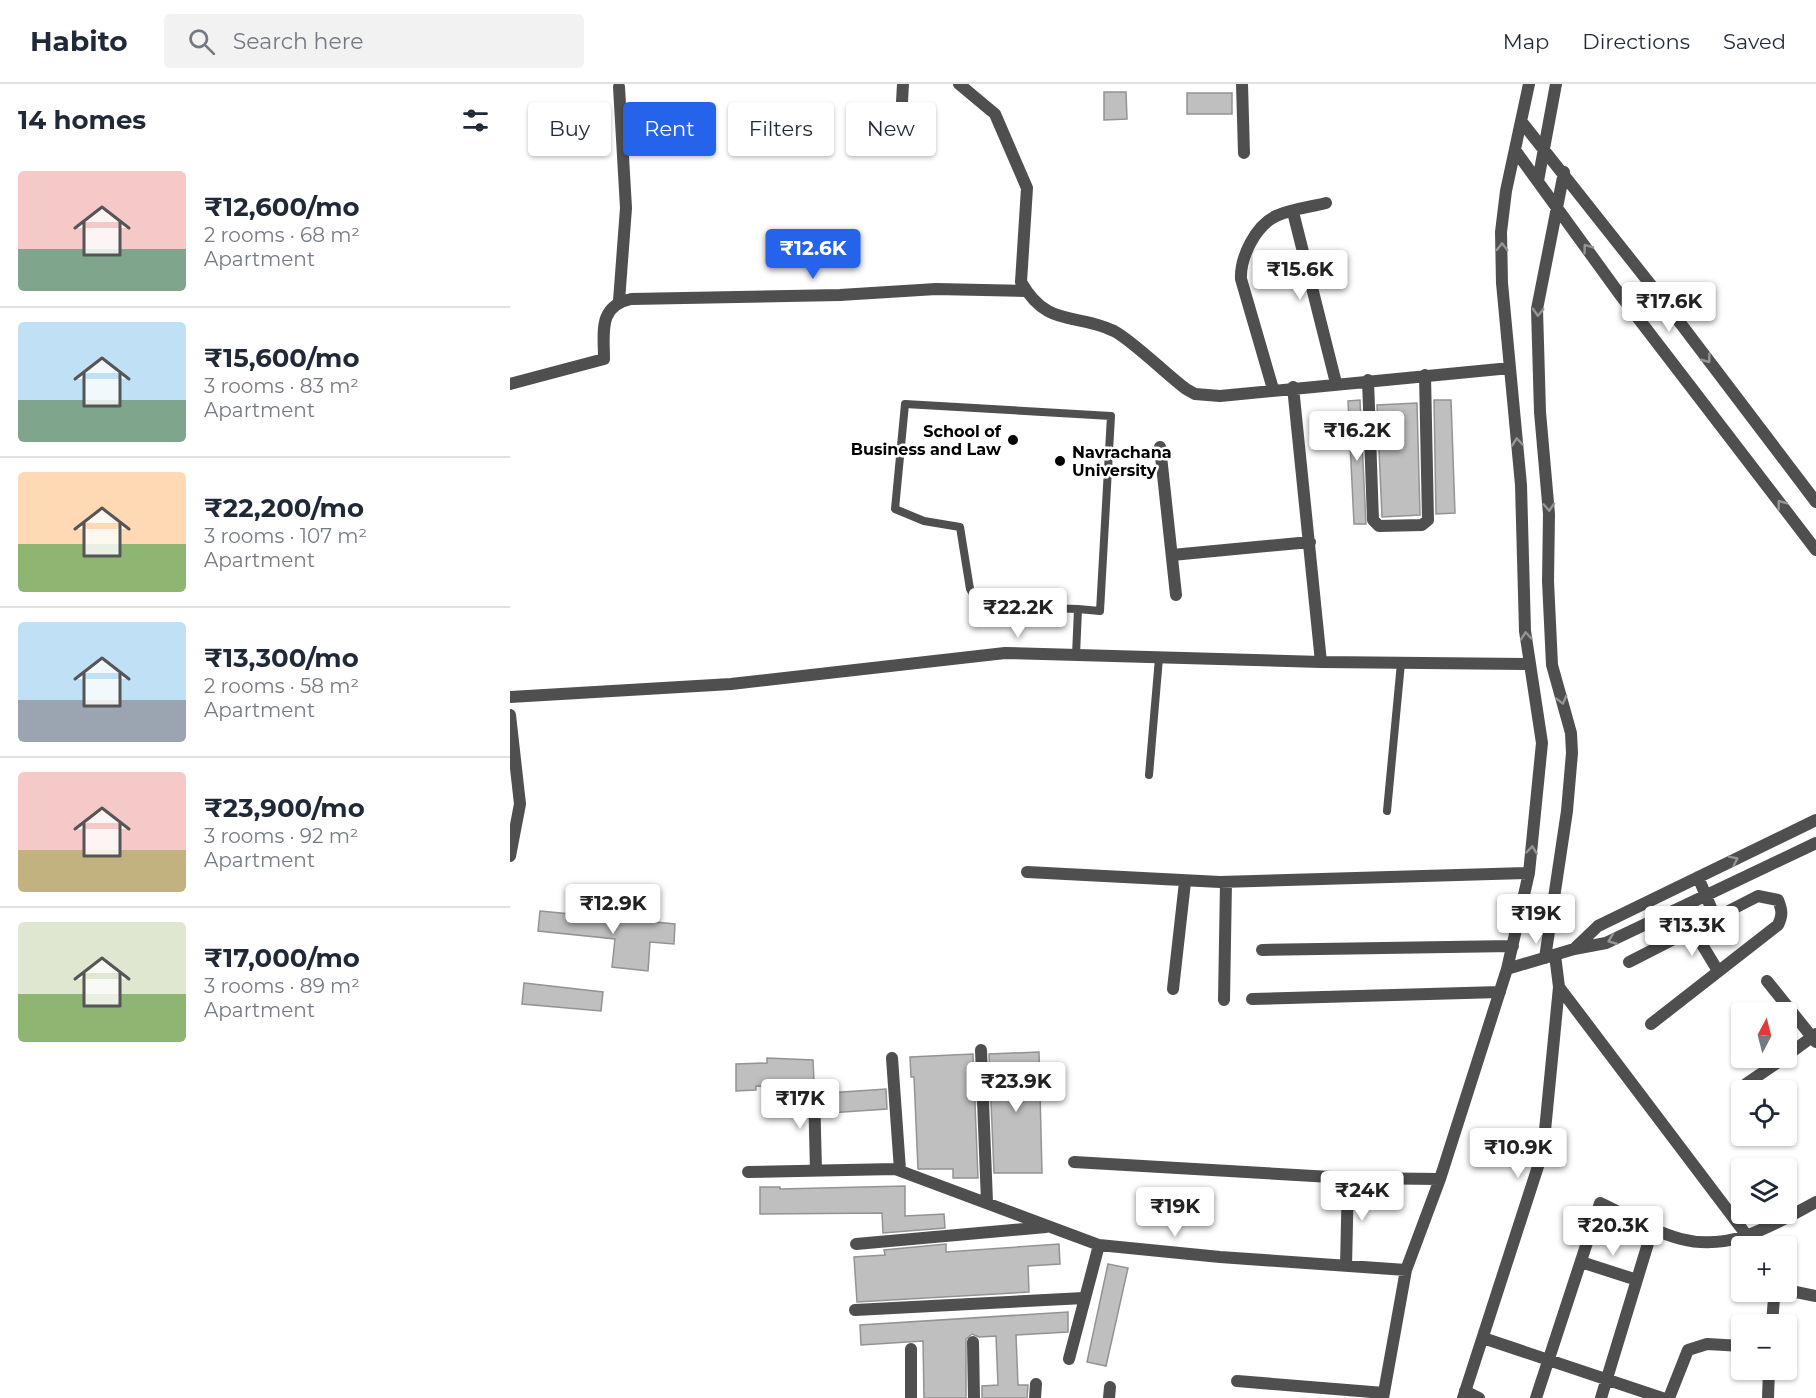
<!DOCTYPE html>
<html lang="en">
<head>
<meta charset="utf-8">
<style>
	body { margin:0; font-family:Montserrat,sans-serif; background:#f2f2f3; color:#1f2937; height:100vh; display:flex; flex-direction:column; font-size:22px; white-space:nowrap }
	* { box-sizing:border-box; margin:0 }
	p { font-size:20px; color:#747a83 }
	.icon { flex:none; width:33px; height:33px; fill:none; stroke:currentColor; stroke-width:2; stroke-linecap:round; stroke-linejoin:round }
	.map { position:relative; flex:1; overflow:hidden }
	.sheet { display:flex; flex-direction:column; background:#fff; width:510px }
	.sheet>* { flex:none }
	.top-card { position:absolute; left:18px; top:18px; width:570px; height:54px; display:flex; gap:12px }
	.needle { width:39px; rotate:7deg }
	.controls { position:absolute; left:1221px; top:918px; display:grid; gap:12px }
	.controls a { display:grid; place-items:center; width:66px; height:66px; border-radius:6px; background:#fff; box-shadow:0 2px 4px #0004; font-size:30px }
	.price { position:absolute; translate:-50% -51px; padding:0 14px; border-radius:6px; background:#fff; color:#222; font-size:20px; line-height:39px; filter:drop-shadow(0 2px 3px #0008) }
	.price::after { content:''; position:absolute; left:50%; top:36px; width:18px; height:14px; margin-left:-9px; background:inherit; clip-path:polygon(0 0,100% 0,50% 100%) }
	.price.current { background:#2563eb; color:#fff }
	ul { padding:0; list-style:none }
	li { display:flex; align-items:center; gap:18px; height:150px; padding:0 18px }
	li+li { border-top:2px solid #e0e1e3 }
	li span { display:grid; place-items:center; flex:none; width:168px; height:120px; border-radius:6px; color:#555 }
	li>.icon { margin-inline-start:auto }
	span .icon { width:72px; height:72px; fill:#fffc; stroke-width:1 }
	li b { font-size:26px }
	h2 { display:flex; justify-content:space-between; align-items:center; height:72px; padding:0 18px; font-size:26px }
	.chip { padding:0 21px; border-radius:6px; background:#fff; box-shadow:0 2px 4px #0004; font-size:21px; line-height:54px }
	.chip.current { background:#2563eb; color:#fff }
	header { display:flex; align-items:center; gap:36px; box-sizing:border-box; height:84px; padding:0 30px; background:#fff; border-bottom:2px solid #e0e1e3 }
	header strong { font-size:28px }
	nav { display:flex; gap:33px; margin-inline-start:auto; font-size:21px }
	.search { width:420px; height:54px; background:#f2f2f3; display:flex; align-items:center; gap:15px; box-sizing:border-box; padding:0 21px; border-radius:6px; color:#747a83; font-size:22px }
	main { display:flex; flex:1; min-height:0 }
	.map>svg:first-child { display:block }
</style>
</head>
<body>
<header>
<strong>Habito</strong>
<div class="search"><svg class="icon" aria-label="search" viewBox="0 0 24 24"><circle cx="10" cy="10" r="6"/><path d="M15 15l6 6"/></svg>Search here</div>
<nav><a>Map</a><a>Directions</a><a>Saved</a></nav>
</header>
<main>
<section class="sheet">
<h2>14 homes<svg class="icon" aria-label="filters" viewBox="0 0 24 24"><path d="M4 7h16M4 17h16"/><circle cx="9" cy="7" r="2"/><circle cx="15" cy="17" r="2"/></svg></h2>
<ul>
<li><span style="background:linear-gradient(#f6c9c9 65%,#7fa58c 0)"><svg class="icon" aria-label="home" viewBox="0 0 24 24"><path d="M3 11l9-7 9 7M6 9v11h12V9"/></svg></span><div><b>₹12,600/mo</b><p>2 rooms · 68 m²</p><p>Apartment</p></div></li>
<li><span style="background:linear-gradient(#bfe0f5 65%,#7fa58c 0)"><svg class="icon" aria-label="home" viewBox="0 0 24 24"><path d="M3 11l9-7 9 7M6 9v11h12V9"/></svg></span><div><b>₹15,600/mo</b><p>3 rooms · 83 m²</p><p>Apartment</p></div></li>
<li><span style="background:linear-gradient(#ffd9b3 60%,#8fb573 0)"><svg class="icon" aria-label="home" viewBox="0 0 24 24"><path d="M3 11l9-7 9 7M6 9v11h12V9"/></svg></span><div><b>₹22,200/mo</b><p>3 rooms · 107 m²</p><p>Apartment</p></div></li>
<li><span style="background:linear-gradient(#bfe0f5 65%,#9aa5b1 0)"><svg class="icon" aria-label="home" viewBox="0 0 24 24"><path d="M3 11l9-7 9 7M6 9v11h12V9"/></svg></span><div><b>₹13,300/mo</b><p>2 rooms · 58 m²</p><p>Apartment</p></div></li>
<li><span style="background:linear-gradient(#f6c9c9 65%,#c2b280 0)"><svg class="icon" aria-label="home" viewBox="0 0 24 24"><path d="M3 11l9-7 9 7M6 9v11h12V9"/></svg></span><div><b>₹23,900/mo</b><p>3 rooms · 92 m²</p><p>Apartment</p></div></li>
<li><span style="background:linear-gradient(#dfe7d0 60%,#8fb573 0)"><svg class="icon" aria-label="home" viewBox="0 0 24 24"><path d="M3 11l9-7 9 7M6 9v11h12V9"/></svg></span><div><b>₹17,000/mo</b><p>3 rooms · 89 m²</p><p>Apartment</p></div></li>
</ul>
</section>
<div class="map">
<svg width="1306" height="1314" viewBox="0 0 1306 1314">
	<rect width="100%" height="100%" fill="#fff"/>
	<path fill="#bfbfbf" stroke="#939393" stroke-width="1.5" d="M594 8H616L617 35 594 36Z
		M677 9H722V30H677Z
		M850 316 856 440H844L838 317Z
		M924 316H941L945 429 926 430Z
		M907 319 910 431 872 433 867 321Z
		M30 827 165 840 164 860 140 858 138 887 102 883 105 855 28 847Z
		M14 899 93 908 91 927 12 920Z
		M529 968 532 1089H484L479 970Z
		M463 970 468 1094H443V1085H408L404 993H401L400 973Z
		M257 974 303 976 304 998 296 1003 246 1002V1006L226 1007V980L257 979Z
		M376 1005 377 1025 319 1029 318 1009Z
		M395 1102V1132L434 1130 435 1144 373 1149 372 1129 250 1130V1103H270V1105Z
		M436 1160V1168L549 1160 550 1180 518 1182 519 1208 347 1218 344 1173 375 1171 374 1166Z
		M598 1180 618 1184 596 1282 577 1278Z
		M558 1228V1248L506 1251 508 1301H518L517 1314H472V1302L488 1301 486 1252 469 1253 462 1250 456 1255V1314H414L413 1257 351 1261 350 1241Z"/>
	<g fill="none" stroke-linecap="round" stroke-linejoin="round">
		<path stroke="#4f4f4f" stroke-width="8" d="M566 571 568 525 470 522 460 505 450 443 414 437 385 425 395 320 601 332 590 527 568 525
			M639 691 649 574
			M877 727 891 579"/>
		<path stroke="#4f4f4f" stroke-width="12" d="M449 0 485 30 517 104 511 198C538 245 565 228 604 247 623 257 657 291 676 305L685 310 710 312 1000 284
			M732 0 734 69
			M109 3 116 124 109 217
			M391 36 393 0
			M1011 37 1152 215 1306 418
			M1005 66 1108 208 1306 466
			M1028 97 1046 0
			M783 128 826 299
			M858 296 863 436 869 442 912 441 918 436 915 291
			M0 300 94 275C94 248 88 222 121 215L330 211 426 205 516 207
			M783 303 811 578
			M763 305 731 195C730 174 745 142 766 132 781 125 800 123 816 119
			M650 363 666 511
			M662 471 800 458
			M0 613 221 600 495 569 811 578 1018 580
			M0 631 10 720 0 772
			M517 788 710 798 1019 789
			M1188 793 1205 833
			M1182 844 1208 887
			M1064 865 1088 842 1306 736
			M752 866 1003 862
			M1035 874 1057 727 1062 669 1061 649 1042 581 1038 497 1039 430 1030 328 1027 225 1054 88
			M1119 878 1248 812 1268 816C1272 826 1273 831 1268 841L1141 940
			M997 885 1064 865 1096 859 1306 759
			M1257 897 1306 958
			M1049 903 1238 1153
			M663 905 675 798
			M742 915 990 908
			M714 916 716 798
			M471 966 477 1118
			M1276 972 1306 950
			M382 974 390 1086
			M1236 1000 1274 974
			M304 1006 306 1087
			M564 1078 838 1094 930 1095
			M238 1088 385 1085 589 1161 710 1173 896 1186
			M346 1160 536 1143
			M1071 1178 1127 1196
			M836 1182 838 1094
			M1276 1206 1306 1212
			M345 1226 574 1214
			M1262 1240 1264 1214 1270 1208
			M973 1254 1152 1314
			M463 1258 464 1314
			M559 1275 589 1161
			M727 1297 874 1309
			M955 1307 969 1314
			M401 1314V1265
			M525 1314 526 1300
			M599 1314 600 1303
			M873 1314 896 1186 930 1095 997 885 1019 789 1032 659 1015 547 1011 401 992 199 991 148 996 107 1019 0
			M953 1314 1033 1067 1049 903 1045 871
			M1026 1314 1090 1119C1116 1131 1143 1148 1171 1155 1221 1168 1263 1141 1306 1118
			M1091 1314 1143 1143
			M1159 1314 1178 1266 1197 1260 1232 1262
			M1258 1314 1259 1286"/>
	</g>
	<defs><path id="oneway-chevron" d="M-2-3.5L2.5 0L-2 3.5" fill="none" stroke-width="1.6" stroke-linecap="round" stroke-linejoin="round" transform="scale(1.5)"/></defs>
	<g stroke="#959595">
		<use href="#oneway-chevron" transform="translate(992 163) rotate(-90)"/>
		<use href="#oneway-chevron" transform="translate(1077 164) rotate(-126)"/>
		<use href="#oneway-chevron" transform="translate(1028 228) rotate(92)"/>
		<use href="#oneway-chevron" transform="translate(1197 275) rotate(53)"/>
		<use href="#oneway-chevron" transform="translate(1007 358) rotate(-96)"/>
		<use href="#oneway-chevron" transform="translate(1271 420) rotate(-127)"/>
		<use href="#oneway-chevron" transform="translate(1039 423) rotate(87)"/>
		<use href="#oneway-chevron" transform="translate(1016 552) rotate(-95)"/>
		<use href="#oneway-chevron" transform="translate(1052 616) rotate(75)"/>
		<use href="#oneway-chevron" transform="translate(1022 766) rotate(-84)"/>
		<use href="#oneway-chevron" transform="translate(1224 776) rotate(-26)"/>
		<use href="#oneway-chevron" transform="translate(1102 856) rotate(158)"/>
	</g>
	<g fill="#000" stroke="#fff" stroke-width="2">
		<circle cx="503" cy="356" r="6"/>
		<circle cx="550" cy="377" r="6"/>
	</g>
	<g text-anchor="middle" stroke-width="5" stroke-linejoin="round" paint-order="stroke">
		<g font-size="16" font-weight="bold" fill="#000" stroke="#fff" text-anchor="end">
			<text x="491" y="353">School of<tspan x="491" dy="18">Business and Law</tspan></text>
			<text x="562" y="374" text-anchor="start">Navrachana<tspan x="562" dy="18">University</tspan></text>
		</g>
	</g>
</svg>
<div class="controls">
<a><svg class="needle" viewBox="-14 -14 28 28"><path d="M0-13l5 13h-10z" fill="#e53935"/><path d="M0 13l5-13h-10z" fill="#747a83"/></svg></a>
<a><svg class="icon" aria-label="locate" viewBox="0 0 24 24"><circle cx="12" cy="12" r="6"/><path d="M12 2v4M12 18v4M2 12h4M18 12h4"/></svg></a>
<a><svg class="icon" aria-label="layers" viewBox="0 0 24 24"><path d="M12 4l9 5-9 5-9-5zM3 14l9 5 9-5"/></svg></a>
<a>+</a>
<a>−</a>
</div>
<b class="price current" style="left:303px;top:196px">₹12.6K</b>
<b class="price" style="left:790px;top:217px">₹15.6K</b>
<b class="price" style="left:1159px;top:249px">₹17.6K</b>
<b class="price" style="left:847px;top:378px">₹16.2K</b>
<b class="price" style="left:508px;top:555px">₹22.2K</b>
<b class="price" style="left:103px;top:851px">₹12.9K</b>
<b class="price" style="left:1026px;top:861px">₹19K</b>
<b class="price" style="left:1182px;top:873px">₹13.3K</b>
<b class="price" style="left:506px;top:1029px">₹23.9K</b>
<b class="price" style="left:290px;top:1046px">₹17K</b>
<b class="price" style="left:1008px;top:1095px">₹10.9K</b>
<b class="price" style="left:852px;top:1138px">₹24K</b>
<b class="price" style="left:665px;top:1154px">₹19K</b>
<b class="price" style="left:1103px;top:1173px">₹20.3K</b>
<div class="top-card">
<a class="chip">Buy</a>
<a class="chip current">Rent</a>
<a class="chip">Filters</a>
<a class="chip">New</a>
</div>
</div>
</main>
</body>
</html>
